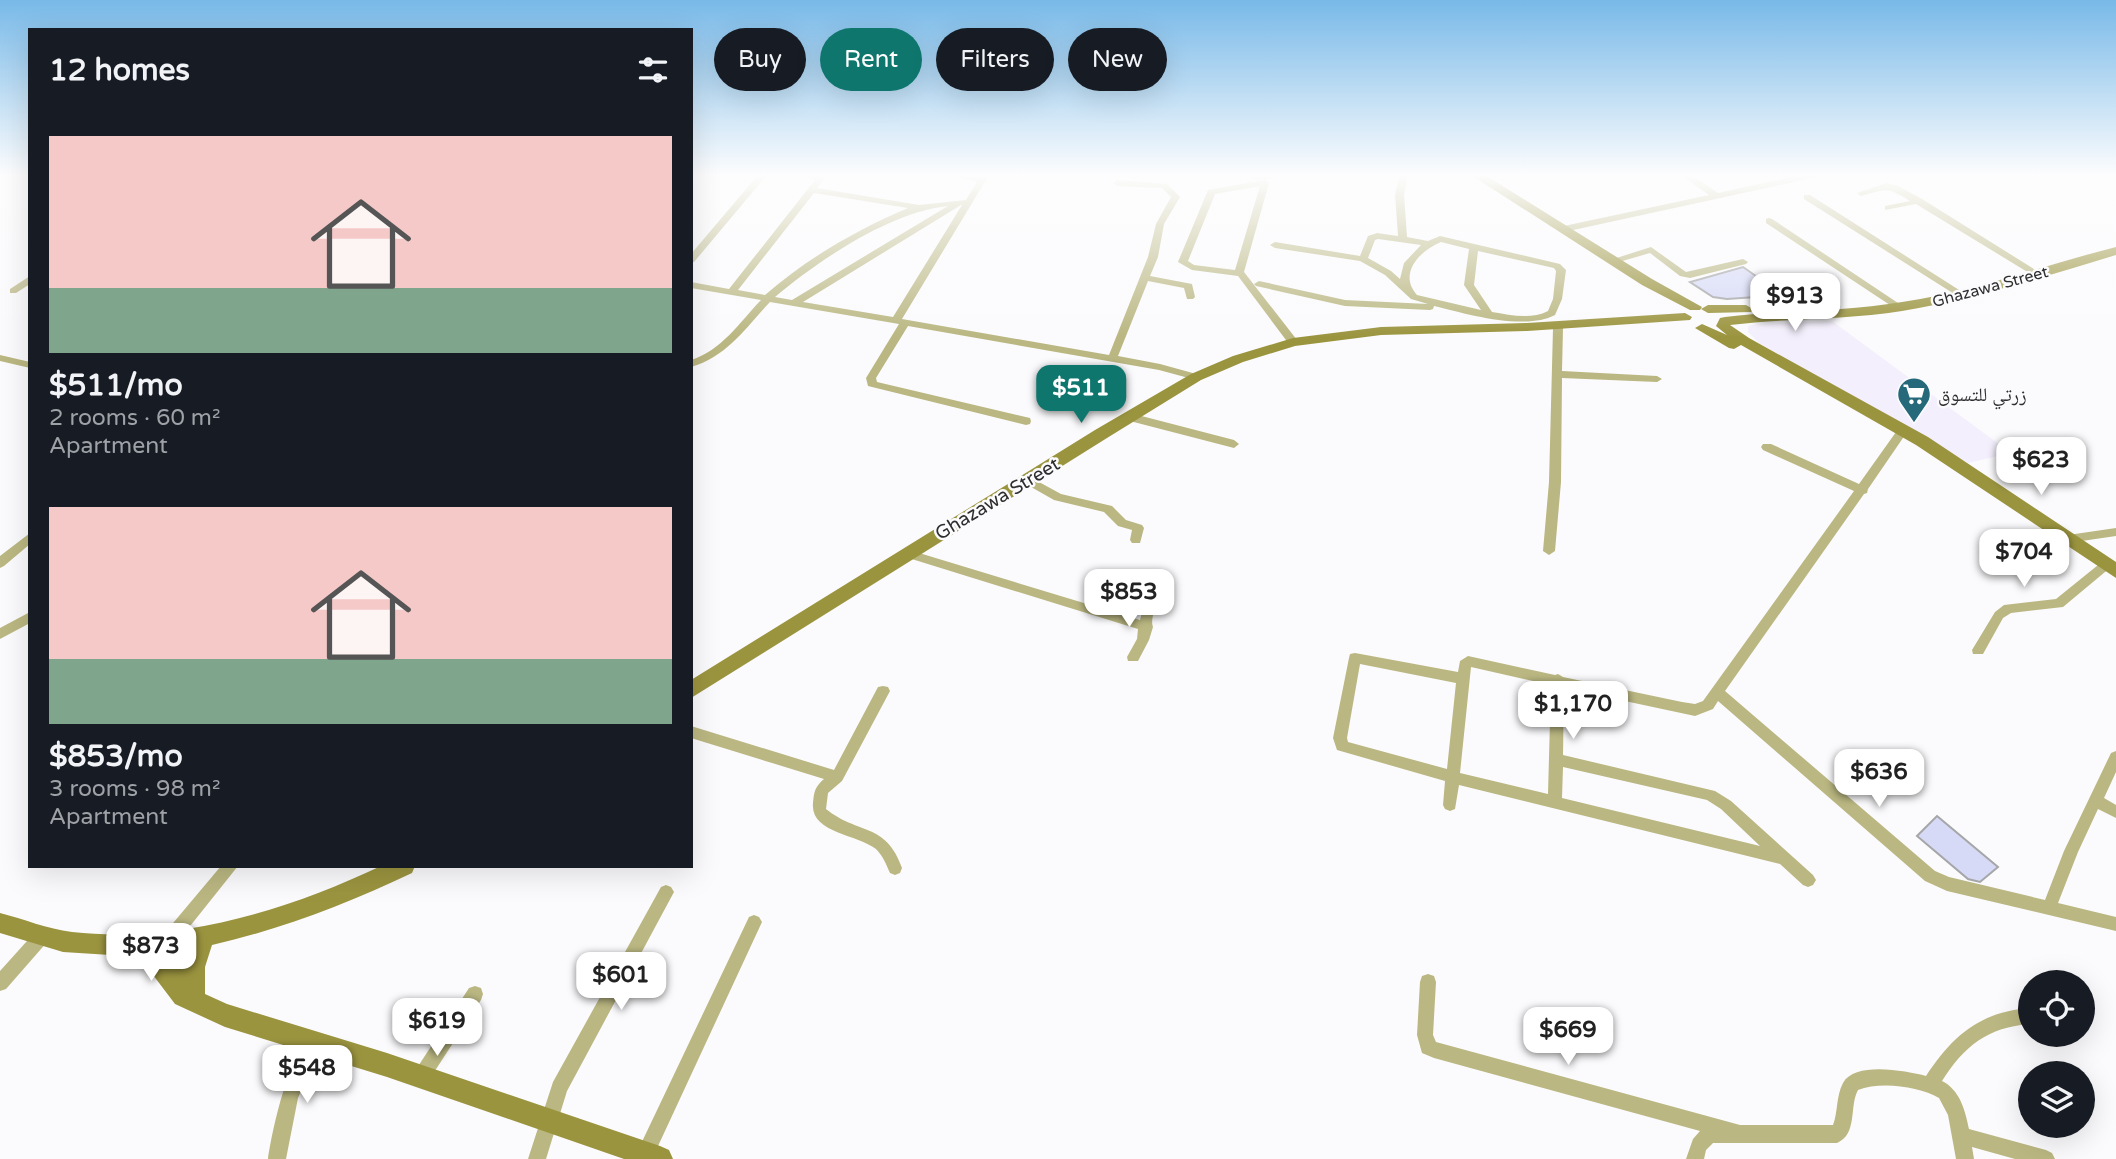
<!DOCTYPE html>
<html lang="en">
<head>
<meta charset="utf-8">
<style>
	body { margin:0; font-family:"Varela Round","Noto Naskh Arabic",sans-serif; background:#20242c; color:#f1f3f6; height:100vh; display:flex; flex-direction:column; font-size:26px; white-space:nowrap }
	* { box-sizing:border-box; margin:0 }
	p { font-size:23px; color:#9ea1a6 }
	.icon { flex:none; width:38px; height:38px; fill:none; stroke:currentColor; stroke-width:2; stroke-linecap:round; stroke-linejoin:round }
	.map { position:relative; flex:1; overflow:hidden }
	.drawer { position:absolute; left:28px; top:28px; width:665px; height:840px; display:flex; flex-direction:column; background:#171b24; border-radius:0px; box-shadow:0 7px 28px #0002 }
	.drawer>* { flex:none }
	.banner { position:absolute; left:714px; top:28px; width:665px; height:63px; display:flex; gap:14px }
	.buttons { position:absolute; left:2018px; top:970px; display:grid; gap:14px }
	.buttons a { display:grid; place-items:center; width:77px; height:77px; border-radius:50%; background:#171b24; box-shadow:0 7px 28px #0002; font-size:35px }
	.price { position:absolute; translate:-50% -60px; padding:0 16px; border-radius:14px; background:#fff; color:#222; font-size:23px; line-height:46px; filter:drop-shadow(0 2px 4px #0008) }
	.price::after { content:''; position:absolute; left:50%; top:42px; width:21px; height:16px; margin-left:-10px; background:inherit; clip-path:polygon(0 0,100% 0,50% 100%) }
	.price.active { background:#0f766e; color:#fff }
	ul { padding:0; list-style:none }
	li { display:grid; align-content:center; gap:14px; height:371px; padding:0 21px }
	li span { display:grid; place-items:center; height:217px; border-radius:0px; color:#555 }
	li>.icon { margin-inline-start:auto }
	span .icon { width:126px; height:126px; fill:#fffc; stroke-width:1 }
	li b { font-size:30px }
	h2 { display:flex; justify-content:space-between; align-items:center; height:84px; padding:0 21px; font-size:30px }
	.pill { padding:0 24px; border-radius:32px; background:#171b24; box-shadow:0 7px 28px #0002; font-size:24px; line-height:63px }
	.pill.active { background:#0f766e; color:#fff }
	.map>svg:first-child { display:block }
</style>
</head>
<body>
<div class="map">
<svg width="2116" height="1159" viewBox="0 0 2116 1159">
	<rect width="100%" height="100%" fill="#fbfbfd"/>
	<path fill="#f4effc" d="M1832 321 2011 453 1968 463 1759 343 1748 332V326L1757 324Z"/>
	<path fill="#d7daf7" stroke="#a5a6a7" stroke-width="2" d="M1743 267 1783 295 1763 301 1756 297 1727 299 1713 297 1690 282Z
		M1937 816 1998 867 1980 882 1968 879 1917 836Z"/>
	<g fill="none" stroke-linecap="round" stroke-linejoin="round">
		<path fill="#bab782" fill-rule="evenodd" d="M758 175H767L694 262 691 263V254Z
			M803 175 823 177 824 179 817 188 919 205 966 200 977 182 948 175 980 177 981 175H989L902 319 1109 355 1148 257 1156 224 1171 197 1162 188 1117 186 1113 183 1117 180 1167 184 1180 197 1164 224 1158 257 1150 276 1192 284 1195 297 1193 299H1187L1184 288 1148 281 1118 356 1160 364 1200 375 1201 377 1196 380 1159 370 908 326 876 378 877 382 1030 418 1031 421 1030 424 1026 425 868 386 866 378 899 324 770 302C745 328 728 356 691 367V360C722 350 739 323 761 300L691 288V282L729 289 815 180ZM814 193 908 208C858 229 806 259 765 295L738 290ZM961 205H962L893 317 803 302ZM948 206 792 300 775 297C819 260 890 212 948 206Z
			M1256 175H1280C1273 179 1256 182 1249 178Z
			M1400 175H1408L1404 194 1407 237 1428 241 1440 236 1560 264 1566 270 1562 299 1555 315C1524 331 1467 314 1434 306L1433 309 1430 310 1345 306 1256 286 1254 284 1259 281 1345 300 1428 304 1411 299 1385 275 1360 261 1275 248 1270 245 1275 242 1360 256 1368 236 1377 233 1398 236 1395 194ZM1378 239 1421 245 1404 263 1400 279 1391 271 1368 258 1375 240ZM1441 242 1469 249 1464 285 1481 310 1417 295C1398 274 1419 251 1441 242ZM1478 251 1554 268 1556 271 1553 299 1548 311C1531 320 1510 315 1492 312L1474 285Z
			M1681 175H1691L1718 193 1800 175H1816L1812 178 1564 232 1560 229 1564 226 1709 195Z
			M1265 180 1269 183 1244 272 1297 340V344H1289L1238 276 1192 270 1178 262 1208 190ZM1260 186 1235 270 1194 265 1188 261 1215 194Z
			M1887 183 1898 186 1922 199 2042 274 2037 277 2034 276 1916 204 1885 210V206L1910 201C1886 186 1887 189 1861 196L1857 193Z
			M1804 195H1810L1967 295 1965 297H1959L1804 199Z
			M1769 218 1772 219 1904 307 1902 309H1896L1766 223V219Z
			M1651 247 1686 272 1743 259 1748 262 1746 264 1690 278 1680 276 1650 253 1612 264 1607 261Z
			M30 276V284L16 293H10V289Z
			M1558 325 1563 328 1562 371 1657 376 1662 379 1657 382 1562 378 1561 482 1555 551 1549 555 1543 551 1549 482 1553 328Z
			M0 355 30 362V368L0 361Z
			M1130 413 1234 440 1239 444 1234 448 1126 420 1125 417 1126 414Z
			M1900 431 1905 435 1868 489 1867 493 1864 494 1725 691 1935 871 1949 877 2045 900 2064 851 2111 753 2116 751V772L2104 798 2116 805V818L2098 809 2078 852 2058 903 2116 917V931L1947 891 1925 881 1718 701 1713 709 1695 716 1564 688 1563 755 1715 791 1731 801 1813 875 1816 880 1813 885 1808 887 1803 885 1780 864 1459 785 1455 809 1450 811 1445 809 1443 805 1445 781 1337 750 1333 738 1349 658 1350 654 1355 653 1458 672 1460 661 1468 656 1555 675 1558 674 1563 677 1682 702 1695 704 1703 701 1854 491 1763 450 1761 447 1763 444H1771L1859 484 1896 432ZM1360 664 1456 683 1447 769 1348 742 1347 738ZM1471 667 1551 685 1548 794 1460 773ZM1563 767 1707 800 1721 809 1760 846 1562 798Z
			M1028 476 1061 494 1112 506 1126 520 1142 525 1144 528 1140 543H1132L1130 540 1132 530 1118 526 1104 512 1054 500 1024 483 1022 480Z
			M2116 528V536L2068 543 2062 539 2068 535Z
			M30 533V544L4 566 0 568V556Z
			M906 549 1140 620 1144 605H1152C1156 612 1150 620 1153 627L1149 640 1138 661H1128L1127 657 1137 639 1138 629 902 556 900 553Z
			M2107 559 2113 564 2111 567 2063 607 2011 613 2003 618 1983 654H1973L1972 650 1995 612 2004 605 2056 599 2103 561Z
			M30 612V623L0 639V628Z
			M883 686 888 687 890 691 842 781 828 793 826 809C858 835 886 822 902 868L900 873 895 875 890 873C886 864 883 856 876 849 857 834 810 833 813 803 814 791 815 787 824 779L691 738V726L834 770 878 687Z
			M221 866H238L175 945 169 947 163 945 161 940 163 935Z
			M666 885 671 887 674 892 567 1091 546 1159H528L553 1082 661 887Z
			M754 915 759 917 762 922 652 1159H638L636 1154 639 1148 749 917Z
			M42 929 48 931 50 936 48 941 6 989 0 991V971L36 931Z
			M1428 974 1434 976 1436 982 1433 1035 1436 1042 1740 1125H1833C1838 1112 1836 1096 1843 1083 1855 1061 1906 1071 1926 1076 1953 1035 1980 1012 2030 1008V1024C1988 1027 1964 1046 1942 1081 1960 1090 1965 1110 1969 1129L2046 1150 2052 1153 2055 1159H2015L1972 1147 1974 1159H1956L1948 1115 1939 1098C1919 1086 1880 1081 1858 1090 1849 1106 1858 1134 1837 1143H1713L1706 1150 1704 1159H1686L1693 1139 1700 1131 1434 1058 1422 1053 1417 1035 1420 982 1422 976Z
			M475 986 481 988 483 994 481 1000 427 1083 421 1085 415 1083 413 1077 415 1071 469 988Z
			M316 1034 322 1036 324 1042 307 1076 298 1098 286 1159H268C272 1132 290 1044 316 1034Z"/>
		<path fill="#9b943f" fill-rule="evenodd" d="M1471 175H1485L1652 279 1702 307 1700 310H1690L1642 285Z
			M2116 247V255C2046 276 1975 299 1902 311 1845 320 1787 318 1730 325L1749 338 1928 437 2116 562V578L1916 445 1741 345 1734 349 1729 348 1695 328 1702 324 1727 335 1716 326 1720 318 1725 317C1784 310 1844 312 1902 302 1976 291 2044 265 2116 247Z
			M1746 305 1753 309 1751 312 1708 313 1701 309 1708 305Z
			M1685 313 1692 317 1690 320 1527 331 1381 335 1295 346 1243 362 1201 380 1107 438 691 698V680L1095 430 1191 374 1233 356 1293 338 1381 327 1527 323Z
			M381 866H415L412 873C347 904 282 929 212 945L205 967V994L227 1004 387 1053 660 1146 669 1150 673 1159H624L387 1077 225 1027 175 1004 147 967 126 956 63 952 0 933V913C24 919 47 929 72 932 177 944 286 911 381 866Z"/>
	</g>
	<linearGradient id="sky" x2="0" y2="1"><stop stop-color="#78b9e8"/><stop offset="0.52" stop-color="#fdfdfe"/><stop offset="1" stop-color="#fdfdfe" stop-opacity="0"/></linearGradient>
	<rect width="2116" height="337" fill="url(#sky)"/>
	<defs>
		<g id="supermarket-pin" transform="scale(1.75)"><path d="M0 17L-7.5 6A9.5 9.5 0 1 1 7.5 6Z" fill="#25697a" stroke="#fbfbfd"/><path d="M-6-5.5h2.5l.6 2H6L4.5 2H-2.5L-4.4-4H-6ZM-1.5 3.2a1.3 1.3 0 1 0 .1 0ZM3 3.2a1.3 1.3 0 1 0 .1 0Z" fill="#fff"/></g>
	</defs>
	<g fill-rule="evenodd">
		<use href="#supermarket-pin" x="1914" y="394"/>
	</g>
	<g text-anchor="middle" stroke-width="5" stroke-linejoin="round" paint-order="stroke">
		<g font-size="16" fill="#2e2e2f" stroke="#fbfbfd">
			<text transform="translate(1990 286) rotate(-15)" y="6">Ghazawa Street</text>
		</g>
		<g font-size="19" fill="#2e2e2f" stroke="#fbfbfd" text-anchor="start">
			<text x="1938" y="401">زرتي للتسوق</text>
		</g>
		<g font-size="19" fill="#2e2e2f" stroke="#fbfbfd">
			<text transform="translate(997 498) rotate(-31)" y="7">Ghazawa Street</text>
		</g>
	</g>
</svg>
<div class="buttons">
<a><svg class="icon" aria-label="locate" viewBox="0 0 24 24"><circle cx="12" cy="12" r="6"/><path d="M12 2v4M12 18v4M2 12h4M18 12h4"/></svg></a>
<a><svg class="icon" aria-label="layers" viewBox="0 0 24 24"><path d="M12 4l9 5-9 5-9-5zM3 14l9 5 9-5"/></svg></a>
</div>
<b class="price" style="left:1795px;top:333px">$913</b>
<b class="price active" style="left:1081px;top:425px">$511</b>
<b class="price" style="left:2041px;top:497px">$623</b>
<b class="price" style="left:2024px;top:589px">$704</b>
<b class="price" style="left:1129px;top:629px">$853</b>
<b class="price" style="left:1573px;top:741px">$1,170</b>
<b class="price" style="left:1879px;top:809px">$636</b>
<b class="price" style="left:151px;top:983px">$873</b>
<b class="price" style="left:621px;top:1012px">$601</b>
<b class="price" style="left:437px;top:1058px">$619</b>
<b class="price" style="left:1568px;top:1067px">$669</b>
<b class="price" style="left:307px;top:1105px">$548</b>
<div class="banner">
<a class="pill">Buy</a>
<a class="pill active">Rent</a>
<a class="pill">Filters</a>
<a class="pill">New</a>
</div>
<section class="drawer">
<h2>12 homes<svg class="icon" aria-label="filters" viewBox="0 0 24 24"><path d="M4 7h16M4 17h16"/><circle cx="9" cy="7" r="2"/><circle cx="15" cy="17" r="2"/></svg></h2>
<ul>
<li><span style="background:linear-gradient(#f6c9c9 70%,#7fa58c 0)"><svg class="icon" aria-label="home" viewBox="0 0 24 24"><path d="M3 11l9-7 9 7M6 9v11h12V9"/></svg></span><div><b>$511/mo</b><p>2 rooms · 60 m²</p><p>Apartment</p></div></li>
<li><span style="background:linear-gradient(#f6c9c9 70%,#7fa58c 0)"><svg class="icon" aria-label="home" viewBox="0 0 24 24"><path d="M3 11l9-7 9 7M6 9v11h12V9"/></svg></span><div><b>$853/mo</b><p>3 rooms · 98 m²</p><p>Apartment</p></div></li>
</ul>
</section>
</div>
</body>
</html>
